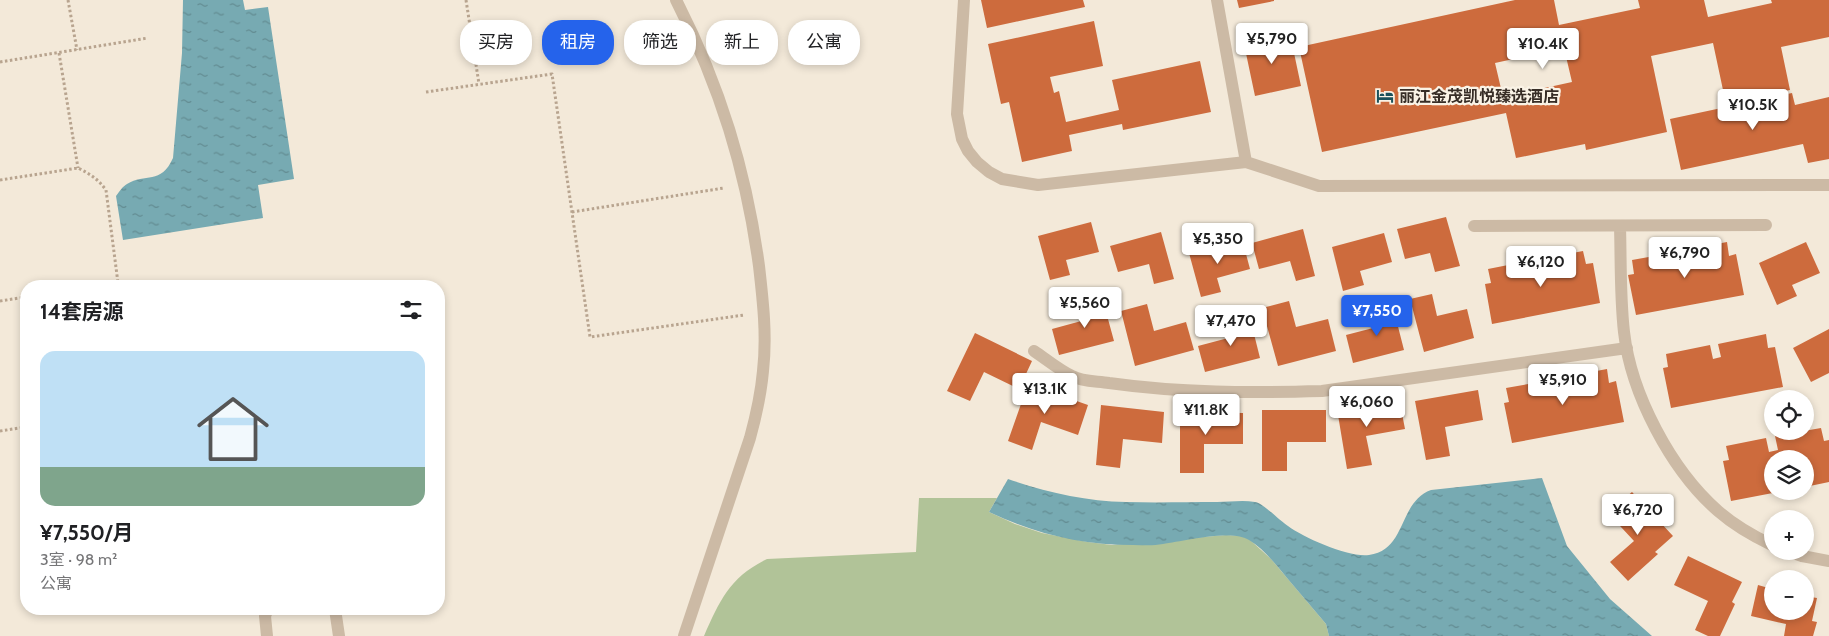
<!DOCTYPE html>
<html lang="zh">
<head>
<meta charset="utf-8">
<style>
	body { margin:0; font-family:Cabin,"Noto Sans SC",sans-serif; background:#f6f6f6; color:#202124; height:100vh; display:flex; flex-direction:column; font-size:19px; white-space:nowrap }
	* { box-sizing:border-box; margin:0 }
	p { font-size:16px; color:#757577 }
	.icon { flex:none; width:28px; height:28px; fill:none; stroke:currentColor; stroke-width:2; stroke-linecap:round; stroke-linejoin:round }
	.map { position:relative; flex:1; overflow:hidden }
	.panel { position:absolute; left:20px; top:280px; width:425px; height:335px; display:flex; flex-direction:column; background:#fff; border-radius:20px; box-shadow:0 2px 8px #0003 }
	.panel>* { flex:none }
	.hud { position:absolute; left:460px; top:20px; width:475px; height:45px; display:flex; gap:10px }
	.tools { position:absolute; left:1764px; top:390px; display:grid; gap:10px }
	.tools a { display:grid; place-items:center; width:50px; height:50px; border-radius:50%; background:#fff; box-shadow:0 2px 8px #0003; font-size:25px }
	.price { position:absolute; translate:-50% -42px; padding:0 11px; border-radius:5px; background:#fff; color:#222; font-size:16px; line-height:32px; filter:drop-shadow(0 1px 2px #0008) }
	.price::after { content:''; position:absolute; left:50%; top:30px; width:15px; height:11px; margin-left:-8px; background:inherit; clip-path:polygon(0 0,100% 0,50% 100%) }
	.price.selected { background:#2563eb; color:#fff }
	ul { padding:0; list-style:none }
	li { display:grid; align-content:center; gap:10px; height:265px; padding:0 20px }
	li span { display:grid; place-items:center; height:155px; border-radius:15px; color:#555 }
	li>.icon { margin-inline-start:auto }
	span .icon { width:90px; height:90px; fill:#fffc; stroke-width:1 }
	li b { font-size:21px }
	h2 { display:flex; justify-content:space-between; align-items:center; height:60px; padding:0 20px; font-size:21px }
	.chip { padding:0 18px; border-radius:20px; background:#fff; box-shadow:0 2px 8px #0003; font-size:18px; line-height:45px }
	.chip.selected { background:#2563eb; color:#fff }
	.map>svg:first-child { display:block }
</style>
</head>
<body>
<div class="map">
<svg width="1829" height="636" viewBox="0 0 1829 636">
	<defs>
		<pattern id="water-ripples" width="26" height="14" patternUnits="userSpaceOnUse" patternTransform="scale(1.25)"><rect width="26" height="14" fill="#77aab2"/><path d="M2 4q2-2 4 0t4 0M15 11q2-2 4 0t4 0" fill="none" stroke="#628b91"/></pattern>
	</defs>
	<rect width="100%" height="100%" fill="#f3e9d9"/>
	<path fill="#b1c398" d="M919 498H997L989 512 1015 524 1042 533 1088 542 1112 545 1226 535 1241 536 1249 539 1271 559 1326 624 1329 636H704C720 600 730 577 767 559L916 552Z"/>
	<path fill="url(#water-ripples)" d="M183 0H243L245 10 268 7 294 179 258 185 263 218 123 240 116 196C119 192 123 186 127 184 145 173 161 185 173 158L182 53Z
		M1542 478 1567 546 1610 599 1652 636H1329L1326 624C1313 609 1300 593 1287 578 1276 565 1264 549 1249 540 1233 529 1183 541 1163 544 1153 546 1143 545 1133 545 1081 545 1036 534 989 512L1008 479C1046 492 1085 501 1126 502 1156 503 1187 502 1217 502 1229 502 1243 500 1255 502 1263 503 1280 521 1288 526 1304 538 1350 558 1369 555 1407 550 1398 502 1431 490Z"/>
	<path fill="#cd6b3d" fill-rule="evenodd" d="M981 0H1083L1085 7 987 28Z
		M1237 0H1274V1L1239 8Z
		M1515 0H1554L1559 25 1640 8 1638 0H1704L1708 17 1772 3 1771 0H1829V37L1781 47 1790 90 1726 104 1713 43 1651 56 1667 132 1586 150 1585 144 1516 158 1506 113 1322 152 1299 47ZM1564 48 1572 82 1503 97 1495 63Z
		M1094 21 1103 66 1050 77 1054 93 1059 91 1066 122 1119 110 1112 80 1200 61 1211 112 1123 130 1122 124 1069 135 1072 151 1022 162 1009 102 1001 104 988 44Z
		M1290 34 1301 86 1255 96 1244 44Z
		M1792 93 1795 105 1829 97V159L1808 163 1803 144 1681 170 1670 119Z
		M1446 217 1460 266 1435 272 1430 253 1405 259 1397 229Z
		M1091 222 1099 252 1066 260 1070 275 1050 280 1038 236Z
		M1303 229 1315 276 1296 281 1290 261 1259 269 1252 243Z
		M1161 232 1174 279 1154 284 1149 264 1118 272 1110 246Z
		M1384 233 1392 262 1360 271 1364 285 1343 291 1332 247Z
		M1242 239 1250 269 1217 278 1221 292 1201 297 1189 253Z
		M1727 242 1729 256 1736 254 1744 295 1636 315 1628 275 1634 274 1632 260 1671 253 1674 266 1683 264 1680 251Z
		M1806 242 1820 273 1792 285 1797 296 1777 305 1759 263Z
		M1583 251 1586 264 1593 263 1600 303 1492 324 1485 284 1491 283 1488 269 1528 261 1531 275 1539 274 1536 260Z
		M1432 294 1437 316 1467 309 1474 338 1424 352 1410 299Z
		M1102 297 1114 341 1059 355 1052 329 1085 320 1081 303Z
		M1289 301 1296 327 1328 319 1336 351 1278 366 1262 308Z
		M1392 303 1404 350 1353 363 1346 335 1377 327 1372 308Z
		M1147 304 1154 331 1186 322 1194 350 1135 366 1121 311Z
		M1249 314 1260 358 1205 372 1198 346 1232 337 1228 320Z
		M1829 329V373L1811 382 1793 348Z
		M975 333 1032 361 1019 389 984 372 970 401 947 391Z
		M1766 334 1768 348 1775 347 1783 387 1671 408 1663 368 1668 367 1666 354 1710 345 1713 359 1721 357 1718 344Z
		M1607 369 1609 383 1616 381 1624 422 1512 443 1504 403 1509 402 1506 388 1551 380 1553 393 1562 392 1559 378Z
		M1028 384 1088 405 1078 435 1041 422 1032 450 1008 441Z
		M1478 390 1483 420 1445 427 1450 456 1426 460 1415 401Z
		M1399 398 1405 429 1366 436 1372 465 1347 469 1337 409Z
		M1101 405 1164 412 1162 443 1123 439 1120 468 1096 465Z
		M1262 410H1326V442H1287V471H1262Z
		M1180 412 1243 413V444H1204V473H1180Z
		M1821 428 1824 441 1829 440V482L1805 487V459H1772V491L1778 492 1731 501 1723 461 1729 460 1726 446 1766 438 1769 452 1778 450 1775 436Z
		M1632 492 1673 536 1655 552 1658 554 1628 581 1610 562 1634 541 1608 513Z
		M1688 556 1742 582 1732 602 1735 604 1720 636H1708L1695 630 1708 601 1674 585Z
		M1758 585 1772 589V611H1805V596L1817 598 1812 621 1817 622 1813 636H1784L1786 624 1751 616Z"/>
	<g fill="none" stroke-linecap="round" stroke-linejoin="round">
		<path stroke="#b8a48f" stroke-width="3" stroke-dasharray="2.5 2.5" stroke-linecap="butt" d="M68 0 77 50
			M466 0 479 84
			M59 53 78 168
			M0 62 148 38
			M426 92 552 74 590 337 744 315
			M0 180 78 168C90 174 98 179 106 190L118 283 99 286
			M572 212 724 188
			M0 301 26 297
			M0 431 26 427"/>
		<path stroke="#ccbaa5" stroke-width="12" d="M676 0C720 86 746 170 759 266 763 301 767 336 763 371 761 394 756 416 750 438L684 636
			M964 0 957 114 962 139 968 151 977 162 989 172 1002 179 1038 185 1246 162 1319 186 1829 185
			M1217 0 1246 162
			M1474 226 1766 225
			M1620 226C1621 261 1620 297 1624 332 1631 394 1671 470 1718 511 1734 525 1753 536 1772 545
			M1034 351C1046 359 1059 370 1072 376 1082 382 1098 381 1109 383 1180 393 1251 393 1322 391L1627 348
			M1788 551 1802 556 1829 561
			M335 609 339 636
			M267 636 265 616 268 609"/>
	</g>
	<defs>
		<g id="hotel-bare" transform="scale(1.35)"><path d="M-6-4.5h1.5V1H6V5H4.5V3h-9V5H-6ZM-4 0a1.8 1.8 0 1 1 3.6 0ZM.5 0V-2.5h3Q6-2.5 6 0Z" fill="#1a515b" stroke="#faf3e6" stroke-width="2.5" paint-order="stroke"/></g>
	</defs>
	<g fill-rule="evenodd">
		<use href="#hotel-bare" x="1385" y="96"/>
	</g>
	<g text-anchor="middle" stroke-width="4.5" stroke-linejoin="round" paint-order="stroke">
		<g font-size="16" font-weight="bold" fill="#372d26" stroke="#faf3e6" text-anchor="start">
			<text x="1399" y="102">丽江金茂凯悦臻选酒店</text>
		</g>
	</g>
</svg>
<div class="tools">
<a><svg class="icon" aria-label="locate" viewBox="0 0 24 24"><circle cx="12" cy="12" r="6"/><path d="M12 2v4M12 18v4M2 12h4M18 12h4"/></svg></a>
<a><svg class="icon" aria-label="layers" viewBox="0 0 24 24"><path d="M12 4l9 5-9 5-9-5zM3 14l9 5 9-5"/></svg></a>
<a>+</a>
<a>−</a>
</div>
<b class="price" style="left:1272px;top:65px">¥5,790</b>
<b class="price" style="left:1543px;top:70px">¥10.4K</b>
<b class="price" style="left:1753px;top:131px">¥10.5K</b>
<b class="price" style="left:1218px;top:265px">¥5,350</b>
<b class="price" style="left:1685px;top:279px">¥6,790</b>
<b class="price" style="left:1541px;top:288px">¥6,120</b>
<b class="price" style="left:1085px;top:329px">¥5,560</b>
<b class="price selected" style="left:1377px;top:337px">¥7,550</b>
<b class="price" style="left:1231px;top:347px">¥7,470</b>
<b class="price" style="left:1563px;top:406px">¥5,910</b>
<b class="price" style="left:1045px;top:415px">¥13.1K</b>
<b class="price" style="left:1367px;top:428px">¥6,060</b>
<b class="price" style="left:1206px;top:436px">¥11.8K</b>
<b class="price" style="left:1638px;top:536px">¥6,720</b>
<div class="hud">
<a class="chip">买房</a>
<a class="chip selected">租房</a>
<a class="chip">筛选</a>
<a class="chip">新上</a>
<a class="chip">公寓</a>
</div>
<section class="panel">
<h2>14套房源<svg class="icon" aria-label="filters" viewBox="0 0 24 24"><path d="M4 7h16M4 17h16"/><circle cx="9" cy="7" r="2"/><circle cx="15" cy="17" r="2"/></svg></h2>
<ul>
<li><span style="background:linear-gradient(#bfe0f5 75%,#7fa58c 0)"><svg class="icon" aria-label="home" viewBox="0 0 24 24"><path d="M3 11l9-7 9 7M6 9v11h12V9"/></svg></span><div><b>¥7,550/月</b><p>3室 · 98 m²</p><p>公寓</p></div></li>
</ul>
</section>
</div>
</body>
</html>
